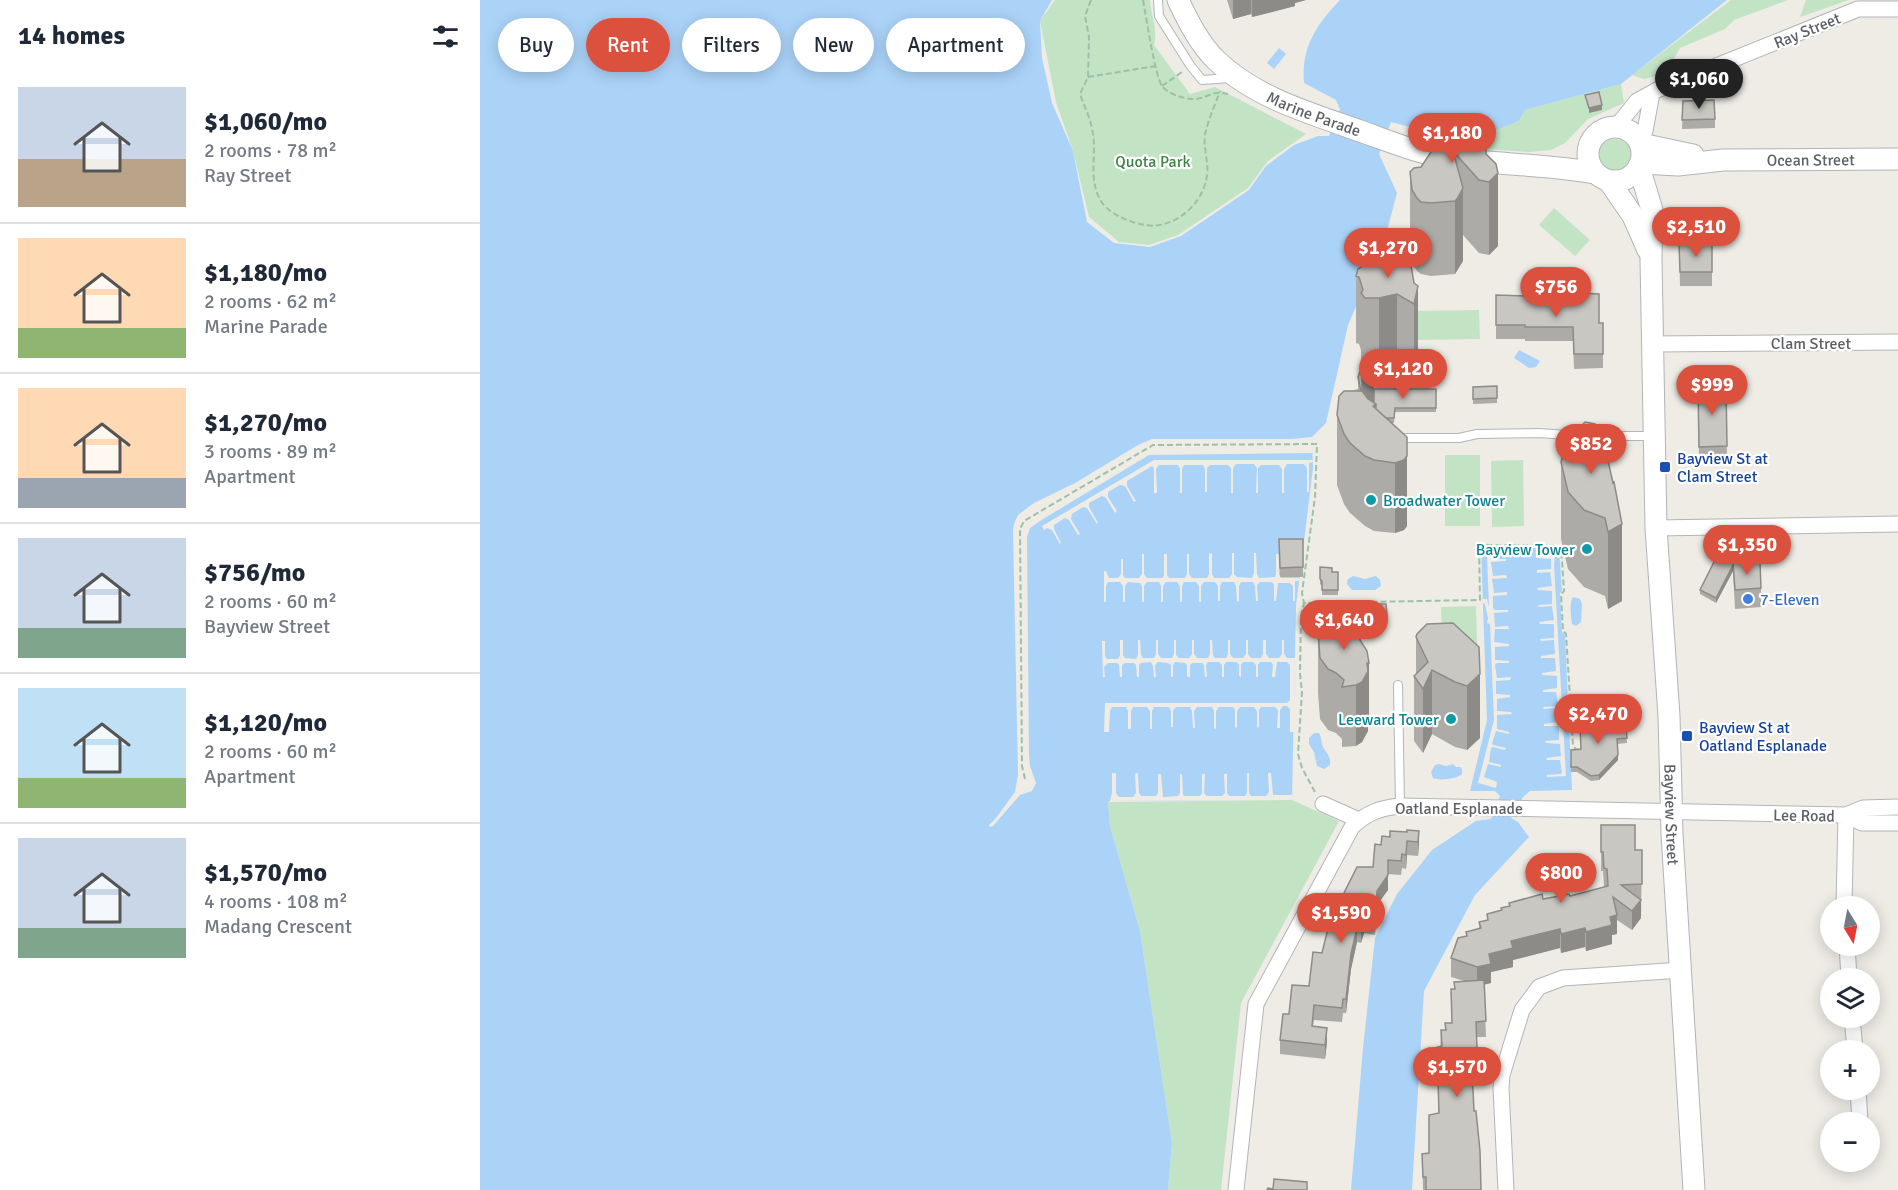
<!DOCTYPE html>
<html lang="en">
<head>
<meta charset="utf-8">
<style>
	body { margin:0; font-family:Signika,sans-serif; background:#f6f6f7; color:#1f2937; height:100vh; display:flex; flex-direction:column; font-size:22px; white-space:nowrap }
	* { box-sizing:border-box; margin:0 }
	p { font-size:20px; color:#747a83 }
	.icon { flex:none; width:33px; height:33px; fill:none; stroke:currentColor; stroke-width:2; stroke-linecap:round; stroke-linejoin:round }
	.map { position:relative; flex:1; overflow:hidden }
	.details { display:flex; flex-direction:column; background:#fff; width:480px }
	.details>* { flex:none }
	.hud { position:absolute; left:18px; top:18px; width:570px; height:54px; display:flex; gap:12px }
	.needle { width:39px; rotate:170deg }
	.controls { position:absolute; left:1340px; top:896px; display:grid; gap:12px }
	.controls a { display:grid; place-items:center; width:60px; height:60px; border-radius:50%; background:#fff; box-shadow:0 3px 15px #0003; font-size:30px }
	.price { position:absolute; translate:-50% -51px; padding:0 14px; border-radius:21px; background:#db513e; color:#fff; font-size:20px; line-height:39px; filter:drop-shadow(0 2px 3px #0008) }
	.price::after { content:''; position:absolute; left:50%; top:36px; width:18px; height:14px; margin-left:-9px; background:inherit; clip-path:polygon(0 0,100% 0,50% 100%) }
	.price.active { background:#222; color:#fff }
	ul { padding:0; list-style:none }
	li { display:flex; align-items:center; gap:18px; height:150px; padding:0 18px }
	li+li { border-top:2px solid #e0e1e3 }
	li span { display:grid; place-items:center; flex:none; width:168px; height:120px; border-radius:0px; color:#555 }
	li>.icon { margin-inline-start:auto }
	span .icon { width:72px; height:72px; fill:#fffc; stroke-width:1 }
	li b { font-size:26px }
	h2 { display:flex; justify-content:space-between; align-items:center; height:72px; padding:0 18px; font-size:26px }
	.chip { padding:0 21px; border-radius:27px; background:#fff; box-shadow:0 3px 15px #0003; font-size:21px; line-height:54px }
	.chip.active { background:#db513e; color:#fff }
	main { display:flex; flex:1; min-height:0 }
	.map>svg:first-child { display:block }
</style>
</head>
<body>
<main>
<section class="details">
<h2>14 homes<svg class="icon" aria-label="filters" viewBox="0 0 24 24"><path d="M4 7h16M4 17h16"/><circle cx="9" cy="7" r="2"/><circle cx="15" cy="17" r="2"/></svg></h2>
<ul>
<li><span style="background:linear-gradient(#c9d6e8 60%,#b9a48a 0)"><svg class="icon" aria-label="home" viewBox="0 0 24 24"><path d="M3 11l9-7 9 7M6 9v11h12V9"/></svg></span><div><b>$1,060/mo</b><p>2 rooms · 78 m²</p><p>Ray Street</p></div></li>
<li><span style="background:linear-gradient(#ffd9b3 75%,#8fb573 0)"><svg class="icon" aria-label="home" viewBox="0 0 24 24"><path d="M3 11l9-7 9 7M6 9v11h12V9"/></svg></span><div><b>$1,180/mo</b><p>2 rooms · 62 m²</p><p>Marine Parade</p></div></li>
<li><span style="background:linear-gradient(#ffd9b3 75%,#9aa5b1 0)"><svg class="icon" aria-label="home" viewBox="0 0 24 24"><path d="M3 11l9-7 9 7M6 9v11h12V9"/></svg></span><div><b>$1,270/mo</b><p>3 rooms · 89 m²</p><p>Apartment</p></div></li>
<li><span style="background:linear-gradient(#c9d6e8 75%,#7fa58c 0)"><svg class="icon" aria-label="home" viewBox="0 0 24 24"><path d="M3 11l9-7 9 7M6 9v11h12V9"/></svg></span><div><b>$756/mo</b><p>2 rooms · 60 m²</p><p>Bayview Street</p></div></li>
<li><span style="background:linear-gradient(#bfe0f5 75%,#8fb573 0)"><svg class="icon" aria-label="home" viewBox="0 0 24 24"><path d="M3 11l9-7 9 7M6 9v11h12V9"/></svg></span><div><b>$1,120/mo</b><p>2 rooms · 60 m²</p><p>Apartment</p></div></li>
<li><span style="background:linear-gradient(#c9d6e8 75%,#7fa58c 0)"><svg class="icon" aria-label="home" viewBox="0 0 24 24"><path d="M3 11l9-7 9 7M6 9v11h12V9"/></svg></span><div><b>$1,570/mo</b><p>4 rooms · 108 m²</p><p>Madang Crescent</p></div></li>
</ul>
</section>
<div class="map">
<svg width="1418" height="1190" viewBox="0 0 1418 1190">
	<rect width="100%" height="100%" fill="#eeece5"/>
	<path fill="#c3e3c5" d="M575 0H670C671 16 678 29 674 45L710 94 735 87 826 134 788 161 768 188 698 235 669 245 639 242 609 217 593 151 576 102 560 21Z
		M1251 0H1308L1254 20 1245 29 1200 48 1185 74 1164 79 1152 75Z
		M1326 0H1369L1320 17Z
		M1141 84 1144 103 1108 119 1085 143 1071 150 1050 152 988 148 986 142 1039 121 1045 110Z
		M1118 156a17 17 0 1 1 34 0a17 17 0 1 1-34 0Z
		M1074 208 1110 240 1095 256 1059 225Z
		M999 310 1000 339 935 340V311Z
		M965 455H1000V526H965Z
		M1043 460 1044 526 1012 527 1011 461Z
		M996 606 998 674 963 675 961 607Z
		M872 609 873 671 840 676 839 610Z
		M812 800 859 821 761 1003 741 1190H688L692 1143 660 931 630 826 628 802Z"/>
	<path fill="#abd3f8" d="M0 0H572L560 21 562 58 572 103 593 151 607 222 634 243 670 247 701 236 769 190 786 166 814 145 838 136H849L860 109 856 100 824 83C821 48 836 25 860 0H1247L1141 84 1045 110 1039 121 986 142 911 122 899 154 917 193 904 242 868 325 846 423 832 437 833 468 816 606 812 800 630 801 628 802 630 826 660 931 692 1143 688 1190H0Z
		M799 48 806 54 794 69 787 63Z
		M1039 350 1060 361 1056 367 1049 368 1034 358Z
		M1001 548H1079L1082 591 1080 593 1082 632 1085 635 1092 790 1050 791 1043 797 1031 818 1038 822 1049 837 995 895 944 991 932 1190H871L883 1048 895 938 917 894 952 850 996 821 1011 819 1020 796 1015 791H990L1007 720Z
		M873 576 885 579 896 576 900 580 901 586 895 590H872L867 584 868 579Z
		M1093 597 1100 599 1102 605 1101 622 1096 626 1092 624C1091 617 1089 602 1093 597Z
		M834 733H839C842 738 841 743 843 747 847 754 851 756 850 765L844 769 837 766 834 752 829 744V738Z
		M959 764 966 766 973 764 976 767H980L982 769V774C977 779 959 781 953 778L951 772 955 765Z"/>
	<path fill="#eeece5" d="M832 437 833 453 669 455 563 519 550 528 547 537 549 755 550 766 556 783 552 791 540 795 513 826 510 827 509 825 516 818 535 792 538 775 533 531 534 524 538 515 554 503 595 483 658 445 672 439H812Z
		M674 460H833V462L829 463V492H827V468L824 464H807L804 469V493H802V469L799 465H781L778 468V493H776L777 468 774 464H756L753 468V493H751V468L748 465H730L727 468V492H725V469L723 465H704L702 469V493H700V469L698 465H679L676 469 677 493H674V469L672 466 647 481V486L656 501 654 502 645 486 640 485 628 492V497L637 511 635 513 626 498 622 496 609 503V507L618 523 617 524 607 508 603 507 592 514 591 519 600 534 598 535 589 520 585 518 574 525V529L581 543 580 544 572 530 567 528 564 530 562 526Z
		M1071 548H1076L1074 565 1086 776 1067 777V775L1081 774 1082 772 1080 760H1067L1066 758 1081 756 1080 744 1066 743 1065 741 1079 740V727L1078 726H1064V724L1079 722 1077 708 1064 709 1063 707 1077 706 1078 705 1076 692H1063V690L1077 688V676L1062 675V673L1076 671 1075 658H1061V656L1075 654 1074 640 1061 641 1060 639 1074 638V625L1073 624H1060L1059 622 1074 620 1072 606 1059 607 1058 605 1072 604V591L1058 590 1057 588 1072 586 1070 572 1057 573V570L1071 569V559L1056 558V556H1069Z
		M729 553 732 554V574L734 578H749L752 574V553H754V574L757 577 772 578 774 573V553H776L777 574 779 578 795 577 796 574V554H799V574L801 578H819V581H815V601H813V586L810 583H798L796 601H794V585L792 582H780L777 585 778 601H776L775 586 773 582H761L759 586V601L757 602 756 586 754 582H742L740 586V601H738V586L735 582H724L721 586V602H719V586L716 582H704L702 586V602H700V586L697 582H686L683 586V602H681V586L679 582H667L664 586V602H662V586L660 583 648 582 645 586V602H643V586L640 582H628L626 586V602H624V571H626L629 578H638L641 574V559H643V575L645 578H659L662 574V554H664V574L667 578H682L684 576V554H687V575L689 578H705L707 574V554H709V574L712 578H727L729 574Z
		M1007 555H1011L1013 559H1026V561L1011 562 1013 576 1026 575 1027 578 1012 579 1014 593 1027 592V595L1013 596V608L1015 610H1028V612L1014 613 1015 627 1028 626 1029 629H1015L1014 642 1029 644V646L1015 647V660L1029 661V663H1017L1015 665 1017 678 1031 677 1030 680 1016 681V694L1030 695V697L1017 699V711L1031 712 1032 714 1017 715V729L1029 732V734L1016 731 1012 743 1013 745 1026 748 1025 750 1013 747 1011 748 1009 762 1021 765V767L1008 764 1004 777 1017 782 1016 788 998 783 1014 720 1010 624 1007 623 1008 618 1005 604 1003 603V599H1007L1009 607Z
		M640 640H643V655L645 658 656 659 658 655V640H660L661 655 663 658H674L676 654V640H678V654L681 658H692L694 654V640H696V655L699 658H709L712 654V640H714V654L717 658H728L730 654V640H732L733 655 735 658H746L748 654V640H750V654L753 658H763L766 654V640H768V654L771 658H781L783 654V640H786V654L789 658H799L802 654V640H804V654L807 658H815L814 732H810V709L807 706H803L800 710V728H797L798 710 795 707H781L779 710V727L777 728V711L774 707H760L757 711V728L755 727V710L753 707H739L736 711V729L734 728V711L732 707H717L714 711 715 728H713L712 711 710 707H696L693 711V727H691V711L689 707H674L672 711V729H670V711L667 707H653L651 711V729H648V711L646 707H632L630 711 629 732H624L625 703H807L810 700V665L807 662H797L795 677H792L793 665 791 662H780L778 665V677H776V665L773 662H764L761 664V677L759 676V665L757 662H746L744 665V677H742V665L739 662H728L726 665 727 677H725L724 665 722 663H712L710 665V677H707V665L705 663 695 662 693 665V677H691V665L688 663 678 662 675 665 676 677H674L673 666 671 662 661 663 659 665V677H657L656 665 654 663H645L642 665V677H640L639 665 637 663H628L624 667 625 677H623L622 641H625V656L627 659H638L640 655Z
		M632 773H636V793L639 797H653L656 793 655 774 658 773 659 793 661 796H676L678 793V774H681L683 797 698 796 700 793V774H702L703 794 704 796H720L722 793V774H725L724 793 727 796H742L745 793 744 774H747V793L749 796H765L767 793V773H769V793L771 796H786L789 792 788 773H791L793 795H812V800L630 801 632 793Z"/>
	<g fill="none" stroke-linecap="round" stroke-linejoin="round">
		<g stroke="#b2b5b9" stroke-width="10">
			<path id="lane" d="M678 0 679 16 710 65 722 80 750 78
				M1115 436H1172
				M918 438H979L997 434 1059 433 1100 436
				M918 685 920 806"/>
		</g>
		<g stroke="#b2b5b9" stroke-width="17">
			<path id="street" d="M1136 127 1157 101 1177 90 1378 9H1418
				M1159 141 1165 131 1172 93
				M1172 344 1418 342
				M1176 528 1418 524
				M843 804 879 820
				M1366 815 1382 823H1418
				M1364 906 1366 815
				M1367 945 1369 978
				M1372 1017 1375 1050
				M1378 1089 1380 1122
				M756 1190 776 1004 872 827C886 813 900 808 920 806L1366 815 1383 808 1418 807
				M1026 1190 1021 1088 1022 1075 1042 1010 1059 987 1083 978 1202 970"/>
		</g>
		<g stroke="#b1b4b8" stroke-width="23">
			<g id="secondary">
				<path id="s1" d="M698 0C708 21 720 45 737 61 777 99 833 114 883 132 911 142 940 154 970 158 1018 165 1067 164 1115 173"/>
				<circle cx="1135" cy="154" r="27"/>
				<path d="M1161 144 1213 155"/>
				<path id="s2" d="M1161 163 1198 165 1243 160 1418 159"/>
				<path id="s3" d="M1159 167 1172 210 1171 259 1176 528 1189 716 1192 834 1214 1190"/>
				<path d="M1129 181 1153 216 1168 250"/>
			</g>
		</g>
		<path stroke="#9cc1a8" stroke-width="2" stroke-dasharray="6 3" stroke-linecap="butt" d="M611 0 605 16 609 37 608 77 600 94C604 106 610 117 612 129 618 153 607 178 621 201 630 215 649 222 665 225 693 230 723 205 727 176 729 163 723 148 725 135 728 120 735 105 740 91
			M663 0C666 16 675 76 682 86 688 94 702 98 711 99 728 100 731 88 751 95
			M608 77 676 66
			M682 86 702 72
			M545 779 542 766 540 529 544 521 673 445 837 444 835 497 822 593 824 603
			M835 792 822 768 818 754 822 692 820 674 821 616 824 603 1000 600 999 545 1081 546 1084 591 1081 594 1083 631 1086 634 1093 746 1098 751"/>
		<use href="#lane" stroke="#fff" stroke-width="8"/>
		<use href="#street" stroke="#fff" stroke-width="15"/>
		<use href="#secondary" stroke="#fff" stroke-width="21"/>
	</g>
	<path fill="#adaba7" d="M747 0H826L815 3V6L772 17 771 14 753 19Z
		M1203 101 1235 119V128L1202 129Z
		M952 138 1006 154 1018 246 1009 255 999 253 983 235V261L975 274 951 276 941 274 937 271 932 263 930 245V172L941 167 952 150Z
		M1199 244H1232V286H1200Z
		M876 276 934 283 938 354 934 371 917 361 899 365H894V389H956V412H915L914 423H911L927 526 924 530 915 533 894 531 885 526 870 513 864 504 857 485V415L871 391 878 389V377L885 365 881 361V350L879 344 876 343Z
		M1016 295 1119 323H1123V368L1094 369 1093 341H1045V339H1016Z
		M1017 386V403L993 404V387Z
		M1246 386 1247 461H1219L1218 387Z
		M1128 461 1142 601 1128 609 1125 596 1104 587 1088 569 1081 539V462Z
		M799 539H823V577H800Z
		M1255 563 1281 588V607L1255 609 1253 571 1236 603 1220 594V590Z
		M840 567 852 572H858V595H842V586L840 584Z
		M895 604 907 615V620H895Z
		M838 632 880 640 889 723H888V731L882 742 876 746 862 747V739L856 733 848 730 840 719 838 693Z
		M936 637 1000 674V738L987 750 975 747 952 734 943 753 934 741V676L936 674Z
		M1136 725 1146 729 1147 743 1137 744 1138 760 1119 780 1111 781 1097 772H1091V750L1101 749Z
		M1121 825 1155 850H1162L1161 918 1152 930 1137 920V934L1132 935V944L1106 951 1105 947 1081 953 1080 948 1033 960V967L1011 972V983L1004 985 1006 1037H996L997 1063H992L994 1111 1001 1190H943L942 1154 949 1153 958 1113 961 1030H965L972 1023 971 989H974L984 981 971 977V958L986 936V932L999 929V922L1007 920V914L1021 910V908L1029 906V903L1090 896 1124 887 1123 871H1121Z
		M939 831 938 856 927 855 926 869 922 868 921 875 908 874V890L897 905 895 935 884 933 881 943 877 942 871 969 866 1013H863L862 1022 834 1020 833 1026 847 1042 845 1059 800 1054V1040L809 1014 829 986 842 953 864 910V893L893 867 901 845 910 837 927 832Z"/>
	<path fill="#8d8b88" d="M753 0H771V14L753 19Z
		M772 0H826L815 3V6L772 17Z
		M1122 105V110L1109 113V108Z
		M1018 173V246L1009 255V182Z
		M983 188V261L975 274V201Z
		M938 286V354L934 371V304Z
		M917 294V361L899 365V298Z
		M894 363V405L896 404 893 434 882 448V378L887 367Z
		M927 456V526L924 530 915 533V463Z
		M1142 524V601L1128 609V532Z
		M1253 566V571L1236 603V598Z
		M887 663H889V723H888V731L882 742 876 746V685Z
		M952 670V734L943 753V689Z
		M1000 674V738L987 750V686Z
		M1138 755V760L1119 780V775Z
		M939 831V845L938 856V842Z
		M927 841V855L926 869V855Z
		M908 875V890L897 905 895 935 897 891Z
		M1161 900V918L1152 930V911Z
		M1137 915V934L1132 935V944L1106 951V932L1130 917Z
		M884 918V933L881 943V929Z
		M877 928V942L871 969 866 1013V999L871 954Z
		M1105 928V947L1081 953V934Z
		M1080 929V948L1033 960V967L1011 972V983L997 986V967L1009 954 1031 941Z
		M847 1028V1042L845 1059V1045Z"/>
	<path fill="#c9c7c2" stroke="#8d8b88" stroke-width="1.5" d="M1119 92 1122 105 1109 108 1105 95Z
		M1234 100 1235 119 1202 120 1203 101Z
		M983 121H988L995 126 1006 142V154L1016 164 1018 173 1009 182 999 180 973 151 983 188 977 199 975 201 951 203 941 202 937 198 932 190 930 172 934 168 941 167 955 146 952 138 955 132 971 125H978Z
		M1199 244H1232V272H1200Z
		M911 256H925L930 260 934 283 938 286 934 304 917 294 899 298H885L881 293 883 290 879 277 876 276 878 269 889 262Z
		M1099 293 1119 294V323H1123V354H1094L1093 327H1045V325H1016V295L1075 297V303H1099Z
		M894 358V363L887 367 882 378V391L888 399 896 404 893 406 927 437V456L924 460 915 463 894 460 885 456 870 443 864 434 857 415 859 396 864 391H881L878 377 880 371 883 366Z
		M1017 386V398L993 399V387Z
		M1246 386 1247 446 1219 447 1218 387Z
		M894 389H956V408H915L914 418H906L896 409V404L894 403Z
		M1105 422 1115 424 1122 436H1125L1128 452H1126L1133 483 1134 482 1142 524 1128 532 1125 518 1104 510 1088 492 1081 462 1084 450 1091 437Z
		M799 539H823V567L800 568Z
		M1238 554 1255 562 1253 563V565L1236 598 1220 590Z
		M1280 562 1281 588 1255 590 1253 563Z
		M840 567 852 568V572H858V590H842V581L840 579Z
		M895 604H906L907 615 895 616Z
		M880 616V640L887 651 889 663H887L888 671 882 682 876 685 862 687 864 680 856 673 848 669 840 658 838 632 843 626 848 624H863V617Z
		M973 623 999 647 1000 674 987 686 975 682 952 670 943 689 934 676 948 662 936 637 937 634 947 624Z
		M1127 717 1136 725 1142 724 1146 729 1147 738 1137 739 1138 755 1119 775 1111 776 1097 767H1091V750L1101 749 1100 727 1108 718Z
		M1121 825H1155V850H1162V884L1141 885 1161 900 1152 911 1133 897 1137 915 1130 917 1132 925 1106 932 1105 928 1081 934 1080 929 1031 941 1033 948 1009 954 1011 964 997 967 971 958 978 938 987 936 986 932 1001 928 999 922 1008 920 1007 914 1022 910 1021 908 1030 906 1029 903 1062 894 1063 899 1089 894 1090 896 1128 886 1127 869 1124 868 1123 852H1121Z
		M927 830 939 831 938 842 927 841 926 855 922 854 921 861 908 860V875L897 891 895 921 884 918 881 929 877 928 871 954 866 999H863L862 1008 834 1005 832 1026 847 1028 845 1045 800 1040 803 1014H809L812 985 829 986 833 952 842 953 853 908 866 911 864 893 877 867H893L895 844 901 845 902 836 910 837V831L927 832Z
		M1004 980 1006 1021 996 1022 997 1048H991L994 1111H996L1000 1151 1001 1190H946V1177H943L942 1154 949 1153V1115L959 1113 957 1047 962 1046 961 1030H966L965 1023H972L971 989H975L974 982Z
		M794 1179 827 1182V1190H787L788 1188 793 1189Z"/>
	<g fill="#1a4fb4" stroke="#fff" stroke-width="2">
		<rect x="1179" y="461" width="12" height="12" rx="3"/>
		<rect x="1201" y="730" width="12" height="12" rx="3"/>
	</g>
	<g fill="#0f9aa8" stroke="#fff" stroke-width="2">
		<circle cx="891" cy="500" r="6"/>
		<circle cx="1107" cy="549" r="6"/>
		<circle cx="971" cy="719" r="6"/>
	</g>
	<circle fill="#3f7fe0" stroke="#fff" stroke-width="2" cx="1268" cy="599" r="6"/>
	<g text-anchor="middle" stroke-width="4.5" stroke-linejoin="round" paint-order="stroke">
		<g font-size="16" fill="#5d6064" stroke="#fff">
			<text transform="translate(1327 30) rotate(-22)" y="6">Ray Street</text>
			<text dy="6" stroke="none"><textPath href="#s1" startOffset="184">Marine Parade</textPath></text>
			<text dy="6" stroke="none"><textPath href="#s2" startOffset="170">Ocean Street</textPath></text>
			<text x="1331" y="349">Clam Street</text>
			<text x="979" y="814">Oatland Esplanade</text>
			<text dy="6" stroke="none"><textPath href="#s3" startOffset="650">Bayview Street</textPath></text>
			<text transform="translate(1324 815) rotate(1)" y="6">Lee Road</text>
		</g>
		<g font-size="16" fill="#3d8343" stroke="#fff">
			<text x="673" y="167">Quota Park</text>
		</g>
		<g font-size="16" fill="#164399" stroke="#fff" text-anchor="start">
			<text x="1197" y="464">Bayview St at<tspan x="1197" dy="18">Clam Street</tspan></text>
			<text x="1219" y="733">Bayview St at<tspan x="1219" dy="18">Oatland Esplanade</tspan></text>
		</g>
		<g font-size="16" fill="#0d838f" stroke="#fff" text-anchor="end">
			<text x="903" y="506" text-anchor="start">Broadwater Tower</text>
			<text x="1095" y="555">Bayview Tower</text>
			<text x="959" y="725">Leeward Tower</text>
		</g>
		<g font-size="16" fill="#366cbe" stroke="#fff" text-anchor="start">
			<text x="1280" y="605">7-Eleven</text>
		</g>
	</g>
</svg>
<div class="controls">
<a><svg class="needle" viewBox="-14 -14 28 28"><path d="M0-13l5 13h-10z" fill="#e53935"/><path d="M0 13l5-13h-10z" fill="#747a83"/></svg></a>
<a><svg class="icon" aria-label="layers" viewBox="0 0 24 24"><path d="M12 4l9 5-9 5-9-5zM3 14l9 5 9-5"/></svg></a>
<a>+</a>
<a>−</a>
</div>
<b class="price active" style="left:1219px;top:110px">$1,060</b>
<b class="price" style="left:972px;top:164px">$1,180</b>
<b class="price" style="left:1216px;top:258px">$2,510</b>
<b class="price" style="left:908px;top:279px">$1,270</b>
<b class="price" style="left:1076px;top:318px">$756</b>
<b class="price" style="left:923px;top:400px">$1,120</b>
<b class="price" style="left:1232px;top:416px">$999</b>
<b class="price" style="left:1111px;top:475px">$852</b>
<b class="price" style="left:1267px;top:576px">$1,350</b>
<b class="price" style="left:864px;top:651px">$1,640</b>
<b class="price" style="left:1118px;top:745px">$2,470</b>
<b class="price" style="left:1081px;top:904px">$800</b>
<b class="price" style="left:861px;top:944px">$1,590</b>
<b class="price" style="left:977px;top:1098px">$1,570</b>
<div class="hud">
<a class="chip">Buy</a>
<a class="chip active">Rent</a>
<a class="chip">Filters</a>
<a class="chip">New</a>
<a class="chip">Apartment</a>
</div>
</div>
</main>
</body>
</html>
